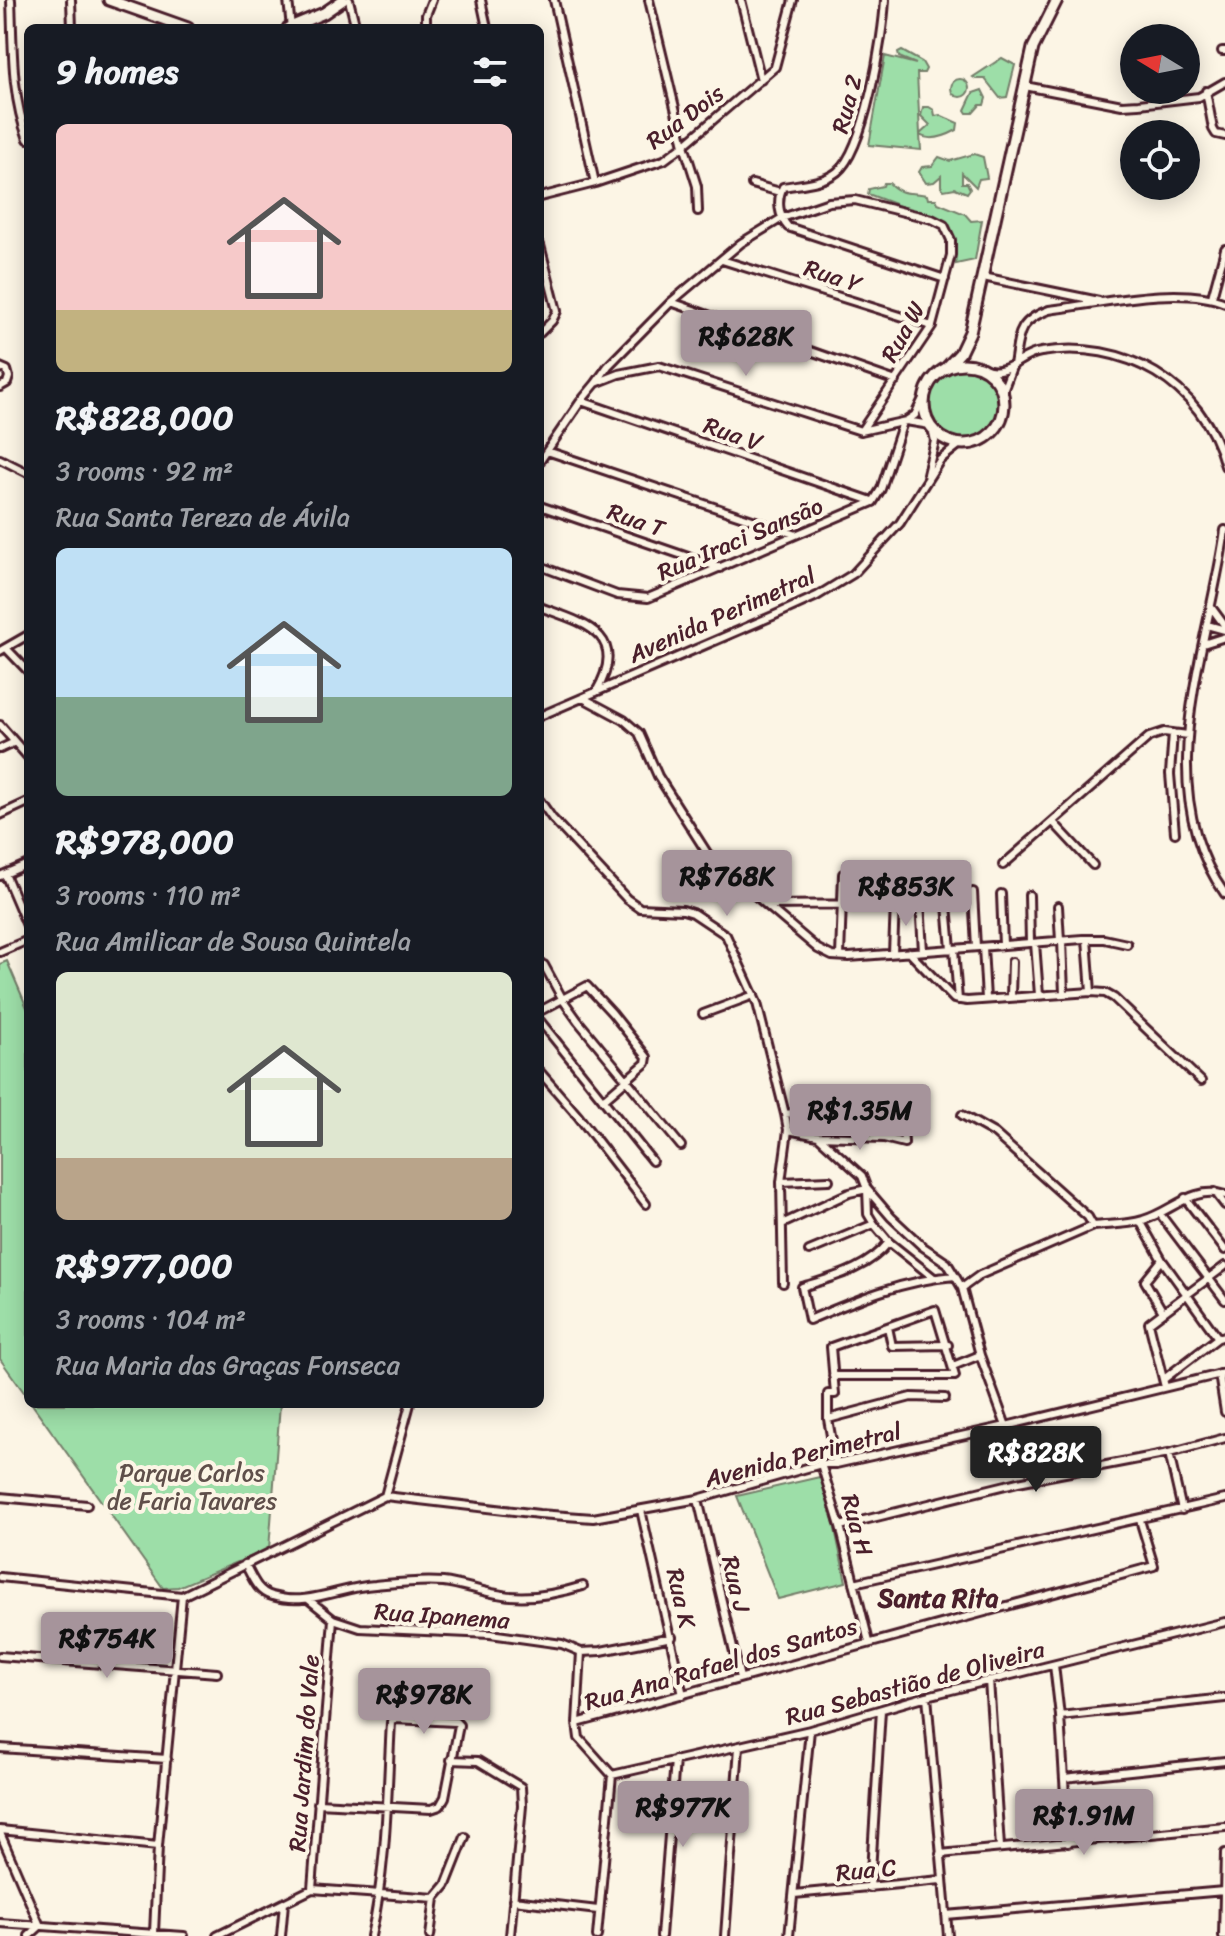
<!DOCTYPE html>
<html lang="en">
<head>
<meta charset="utf-8">
<style>
	body { margin:0; font-family:Sriracha,sans-serif; background:#20242c; color:#f1f3f6; height:100vh; display:flex; flex-direction:column; font-size:30px; white-space:nowrap }
	* { box-sizing:border-box; margin:0 }
	p { font-size:26px; color:#9ea1a6 }
	.icon { flex:none; width:44px; height:44px; fill:none; stroke:currentColor; stroke-width:2; stroke-linecap:round; stroke-linejoin:round }
	.map { position:relative; flex:1; overflow:hidden }
	.sheet { position:absolute; left:24px; top:24px; width:520px; height:1384px; display:flex; flex-direction:column; background:#171b24; border-radius:12px; box-shadow:0 4px 20px #0003 }
	.sheet>* { flex:none }
	.needle { width:52px; rotate:280deg }
	.tools { position:absolute; left:1120px; top:24px; display:grid; gap:16px }
	.tools a { display:grid; place-items:center; width:80px; height:80px; border-radius:50%; background:#171b24; box-shadow:0 4px 20px #0003; font-size:40px }
	.price { position:absolute; translate:-50% -68px; padding:0 18px; border-radius:8px; background:#a6949b; color:#111; font-size:26px; line-height:52px; filter:drop-shadow(0 2px 4px #0008) }
	.price::after { content:''; position:absolute; left:50%; top:48px; width:24px; height:18px; margin-left:-12px; background:inherit; clip-path:polygon(0 0,100% 0,50% 100%) }
	.price.selected { background:#222; color:#fff }
	ul { padding:0; list-style:none }
	li { display:grid; align-content:center; gap:16px; height:424px; padding:0 32px }
	li span { display:grid; place-items:center; height:248px; border-radius:12px; color:#555 }
	li>.icon { margin-inline-start:auto }
	span .icon { width:144px; height:144px; fill:#fffc; stroke-width:1 }
	li b { font-size:34px }
	h2 { display:flex; justify-content:space-between; align-items:center; height:96px; padding:0 32px; font-size:34px }
	.map>svg:first-child { display:block }
</style>
</head>
<body>
<div class="map">
<svg width="1225" height="1936" viewBox="0 0 1225 1936">
	<rect width="100%" height="100%" fill="#fcf5e5"/>
	<filter id="ink" filterUnits="userSpaceOnUse"><feTurbulence type="fractalNoise" baseFrequency=".0125" numOctaves="2"/><feDisplacementMap in="SourceGraphic" scale="16" xChannelSelector="R" yChannelSelector="G"/><feConvolveMatrix kernelMatrix="1 2 1 2 8 2 1 2 1" color-interpolation-filters="sRGB"/></filter>
	<g filter="url(#ink)">
		<path fill="#9ddea8" stroke="#747e6a" stroke-width="2" d="M902 51 922 62 926 69 924 73H917L920 134 930 125 921 116 923 107H929L934 110 935 116 940 115 958 123 957 130C946 136 931 142 920 135L921 150 869 145 885 56 916 64 899 57 898 53Z
			M1002 58 1015 65 1007 97 1000 98 985 79H976L973 77Z
			M951 88a9 9 0 1 1 18 0a9 9 0 1 1-18 0Z
			M982 90 986 98 984 105H980L973 113H967L965 110 973 93Z
			M974 154 983 157 987 178 979 179 976 187 962 173V183H967L970 189 967 193 955 188 944 190 941 186V176L934 182 926 183 919 172 922 167 932 166 939 157 950 161Z
			M884 183H889C903 197 910 191 927 195L928 199H936L938 203 965 214 971 221 982 220 975 260 956 264 952 234 943 222 868 194 869 189 883 186Z
			M929 403a36 36 0 1 1 72 0a36 36 0 1 1-72 0Z
			M7 961 28 1010V1398L0 1359V964Z
			M32 1404H280L269 1549 178 1587 163 1588Z
			M824 1476 846 1582 778 1599 737 1496Z"/>
		<g fill="none" stroke-linecap="round" stroke-linejoin="round">
			<g stroke="#4a1f2b" stroke-width="12">
				<path id="street" d="M11 0C13 46 11 96 28 139
					M71 0 72 28
					M288 0 291 28
					M349 0 356 28
					M481 0 487 28
					M554 0 595 183
					M649 0 684 145 697 186 698 211
					M741 0 761 80
					M885 0C883 37 865 150 837 172 823 183 800 184 783 187 776 200 779 217 788 227L945 279
					M426 28V15L432 0
					M1222 51H1225
					M1025 86 1122 105 1139 104 1199 97 1225 82
					M1206 91 1213 129 1216 134 1225 136
					M752 184 780 192
					M540 197 595 183 664 160 684 145 775 67 793 0
					M540 245 557 311 552 321 540 333
					M722 260 932 326
					M983 277 1099 301
					M1212 297 1225 249
					M671 302 896 381
					M1014 365C1019 335 1017 321 1049 310 1098 304 1180 284 1225 303
					M0 367 7 370 9 377 7 383 0 387
					M985 369C1009 376 1019 355 1041 352 1123 338 1203 383 1225 466
					M596 383 608 366 671 302 741 243 782 218 829 202 855 200 932 219 944 225 951 240V255L932 326 861 431
					M1004 398V388L1012 367
					M581 401 872 501
					M906 421 915 415 926 392
					M547 451 794 534
					M0 459 28 473
					M540 461 581 401 596 383 619 374 659 366 861 431 906 421 930 425
					M927 474 935 441 932 428
					M540 506 720 568
					M1225 530C1209 647 1148 786 1225 894
					M540 566 617 595 648 598 873 502 881 489 903 422
					M540 607C584 623 630 634 596 692
					M1211 607 1225 626
					M1207 625 1225 630
					M1203 644 1225 637
					M6 648 28 671
					M0 651 28 635
					M583 698 624 720 639 733 658 776 709 856 818 949 832 956 849 957 1083 939H1104L1127 944
					M540 716 775 615 817 596 853 574 900 523 940 460 960 444
					M0 725 28 757
					M1173 733 1170 774 1175 833
					M0 749 15 742
					M540 801 552 818 627 899 640 908 683 910 693 913 726 935 757 1003 785 1114 788 1130 781 1182 783 1283
					M0 815 28 802
					M1053 822 1093 865
					M1003 865 1149 737 1164 732 1188 735
					M5 874 28 928
					M0 876 28 864
					M973 892 976 947
					M1001 894 1003 945
					M1029 895 1030 943
					M920 902 923 951
					M767 905 865 904 943 900 947 905 951 949
					M1058 906 1060 941
					M1087 939 1091 992
					M1062 940 1064 994
					M1035 943 1039 995
					M983 947 986 999
					M954 949 958 1000
					M0 952 28 940
					M909 952 954 999 967 1001 1091 992 1105 993 1114 998 1201 1081
					M893 953 895 903
					M840 956 843 874
					M540 964 544 965 563 1000 578 1021 681 1146
					M1011 996 1012 962
					M540 1011 587 986 612 1013 647 1057 646 1063 603 1100
					M703 1014 754 995
					M540 1021 652 1161
					M540 1072 578 1116 646 1204
					M785 1114 901 1100 904 1143 884 1138 818 1136
					M788 1130 818 1136 862 1176 867 1189 868 1214 874 1224 889 1242 934 1278
					M781 1182 829 1180
					M1215 1192 1225 1205
					M1185 1198 1225 1250
					M1160 1214 1225 1300
					M1140 1221 1162 1260 1218 1338 1225 1336
					M782 1224 849 1193 867 1189 891 1217 922 1246 947 1263 955 1276 962 1288 980 1355 1006 1426
					M1093 1226C1109 1224 1127 1225 1143 1220 1172 1212 1192 1185 1225 1195
					M889 1242C868 1269 833 1277 802 1287L809 1320C856 1300 903 1280 955 1276
					M809 1251 874 1224
					M1162 1260 1145 1281 1163 1312
					M962 1288 980 1275 1093 1226 1088 1217 994 1133 962 1115
					M888 1327 892 1346 948 1345
					M953 1366 980 1355
					M1219 1374 1225 1412
					M1164 1379 1219 1337
					M1165 1387 1149 1323 1225 1266
					M828 1419V1394H835L831 1347 935 1310 955 1376H833
					M1169 1453 1182 1510
					M821 1464 840 1526 869 1642
					M836 1464 828 1419 911 1397 945 1398
					M385 1496 539 1514 593 1518 698 1499 821 1464H836L1006 1426 1225 1373
					M385 1496 410 1404
					M0 1497 87 1505
					M698 1499 740 1678
					M641 1510 683 1695
					M840 1526 1018 1482 1169 1453 1225 1438
					M245 1564C252 1577 257 1592 272 1596 308 1607 340 1587 375 1585 397 1583 420 1580 443 1582 461 1584 479 1591 497 1594 524 1600 557 1594 583 1586
					M0 1577 182 1596 385 1496
					M854 1583 1225 1499
					M308 1599 333 1619 360 1628 490 1634 562 1644 581 1652
					M0 1656 217 1673
					M1054 1665 1060 1716 1068 1843
					M989 1680 1000 1847
					M927 1696 948 1936
					M1060 1716 1225 1698
					M577 1723 1154 1566 1140 1520
					M0 1748 167 1759
					M451 1760 478 1761 521 1787 522 1806 510 1936
					M612 1775 810 1730 927 1696 1225 1622
					M612 1775 579 1738 577 1723 581 1652 601 1651 672 1637
					M1064 1778 1225 1761
					M318 1803 431 1809 440 1806 445 1797 459 1725 456 1722 395 1719 391 1722C387 1794 387 1866 371 1936
					M0 1830 158 1846
					M0 1833 40 1926 29 1936
					M940 1854 1225 1827
					M870 1888 881 1710
					M312 1889 333 1619
					M794 1894 941 1880
					M513 1900 598 1910
					M946 1915 1224 1891
					M0 1923 184 1936
					M154 1933 158 1846 182 1596
					M217 1936 312 1889 435 1898
					M281 1936 284 1903
					M430 1936 435 1898 446 1885 465 1837
					M597 1936 612 1775
					M661 1936 675 1760
					M725 1936 739 1747
					M789 1936 810 1730
					M1223 1936 1225 1853"/>
			</g>
			<g stroke="#4a1f2b" stroke-width="15">
				<path id="secondary" d="M109 0 188 28
					M288 28 324 13 343 0
					M924 404a40 40 0 1 1 80 0a40 40 0 1 1-80 0Z
					M946 368 960 353 970 332 1033 48 1057 0"/>
			</g>
			<use href="#street" stroke="#fcf5e5" stroke-width="6"/>
			<use href="#secondary" stroke="#fcf5e5" stroke-width="9"/>
		</g>
	</g>
	<g text-anchor="middle" stroke-width="8" stroke-linejoin="round" paint-order="stroke">
		<g font-size="24" fill="#4a1f2b" stroke="#fcf5e5">
			<text transform="translate(847 104) rotate(-75)" y="8">Rua 2</text>
			<text transform="translate(685 117) rotate(-37)" y="8">Rua Dois</text>
			<text transform="translate(833 276) rotate(18)" y="8">Rua Y</text>
			<text transform="translate(903 332) rotate(-61)" y="8">Rua W</text>
			<text transform="translate(733 434) rotate(19)" y="8">Rua V</text>
			<text transform="translate(636 520) rotate(19)" y="8">Rua T</text>
			<text transform="translate(740 539) rotate(-23)" y="8">Rua Iraci Sansão</text>
			<text transform="translate(722 615) rotate(-24)" y="8">Avenida Perimetral</text>
			<text transform="translate(803 1455) rotate(-14)" y="8">Avenida Perimetral</text>
			<text transform="translate(857 1525) rotate(75)" y="8">Rua H</text>
			<text transform="translate(736 1584) rotate(77)" y="8">Rua J</text>
			<text transform="translate(681 1598) rotate(77)" y="8">Rua K</text>
			<text transform="translate(442 1616) rotate(4)" y="8">Rua Ipanema</text>
			<text transform="translate(721 1664) rotate(-16)" y="8">Rua Ana Rafael dos Santos</text>
			<text transform="translate(915 1683) rotate(-15)" y="8">Rua Sebastião de Oliveira</text>
			<text transform="translate(304 1753) rotate(-86)" y="8">Rua Jardim do Vale</text>
			<text transform="translate(866 1870) rotate(-6)" y="8">Rua C</text>
		</g>
		<g font-size="24" fill="#5f4f4a" stroke="#fcf5e5">
			<text x="192" y="1481">Parque Carlos<tspan x="192" dy="28">de Faria Tavares</tspan></text>
		</g>
		<g font-size="26" font-weight="bold" fill="#4a1f2b" stroke="#fcf5e5">
			<text x="938" y="1607">Santa Rita</text>
		</g>
	</g>
</svg>
<div class="tools">
<a><svg class="needle" viewBox="-14 -14 28 28"><path d="M0-13l5 13h-10z" fill="#e53935"/><path d="M0 13l5-13h-10z" fill="#9ea1a6"/></svg></a>
<a><svg class="icon" aria-label="locate" viewBox="0 0 24 24"><circle cx="12" cy="12" r="6"/><path d="M12 2v4M12 18v4M2 12h4M18 12h4"/></svg></a>
</div>
<b class="price" style="left:746px;top:378px">R$628K</b>
<b class="price" style="left:727px;top:918px">R$768K</b>
<b class="price" style="left:906px;top:928px">R$853K</b>
<b class="price" style="left:860px;top:1152px">R$1.35M</b>
<b class="price selected" style="left:1036px;top:1494px">R$828K</b>
<b class="price" style="left:107px;top:1680px">R$754K</b>
<b class="price" style="left:424px;top:1736px">R$978K</b>
<b class="price" style="left:683px;top:1849px">R$977K</b>
<b class="price" style="left:1084px;top:1857px">R$1.91M</b>
<section class="sheet">
<h2>9 homes<svg class="icon" aria-label="filters" viewBox="0 0 24 24"><path d="M4 7h16M4 17h16"/><circle cx="9" cy="7" r="2"/><circle cx="15" cy="17" r="2"/></svg></h2>
<ul>
<li><span style="background:linear-gradient(#f6c9c9 75%,#c2b280 0)"><svg class="icon" aria-label="home" viewBox="0 0 24 24"><path d="M3 11l9-7 9 7M6 9v11h12V9"/></svg></span><div><b>R$828,000</b><p>3 rooms · 92 m²</p><p>Rua Santa Tereza de Ávila</p></div></li>
<li><span style="background:linear-gradient(#bfe0f5 60%,#7fa58c 0)"><svg class="icon" aria-label="home" viewBox="0 0 24 24"><path d="M3 11l9-7 9 7M6 9v11h12V9"/></svg></span><div><b>R$978,000</b><p>3 rooms · 110 m²</p><p>Rua Amilicar de Sousa Quintela</p></div></li>
<li><span style="background:linear-gradient(#dfe7d0 75%,#b9a48a 0)"><svg class="icon" aria-label="home" viewBox="0 0 24 24"><path d="M3 11l9-7 9 7M6 9v11h12V9"/></svg></span><div><b>R$977,000</b><p>3 rooms · 104 m²</p><p>Rua Maria das Graças Fonseca</p></div></li>
</ul>
</section>
</div>
</body>
</html>
